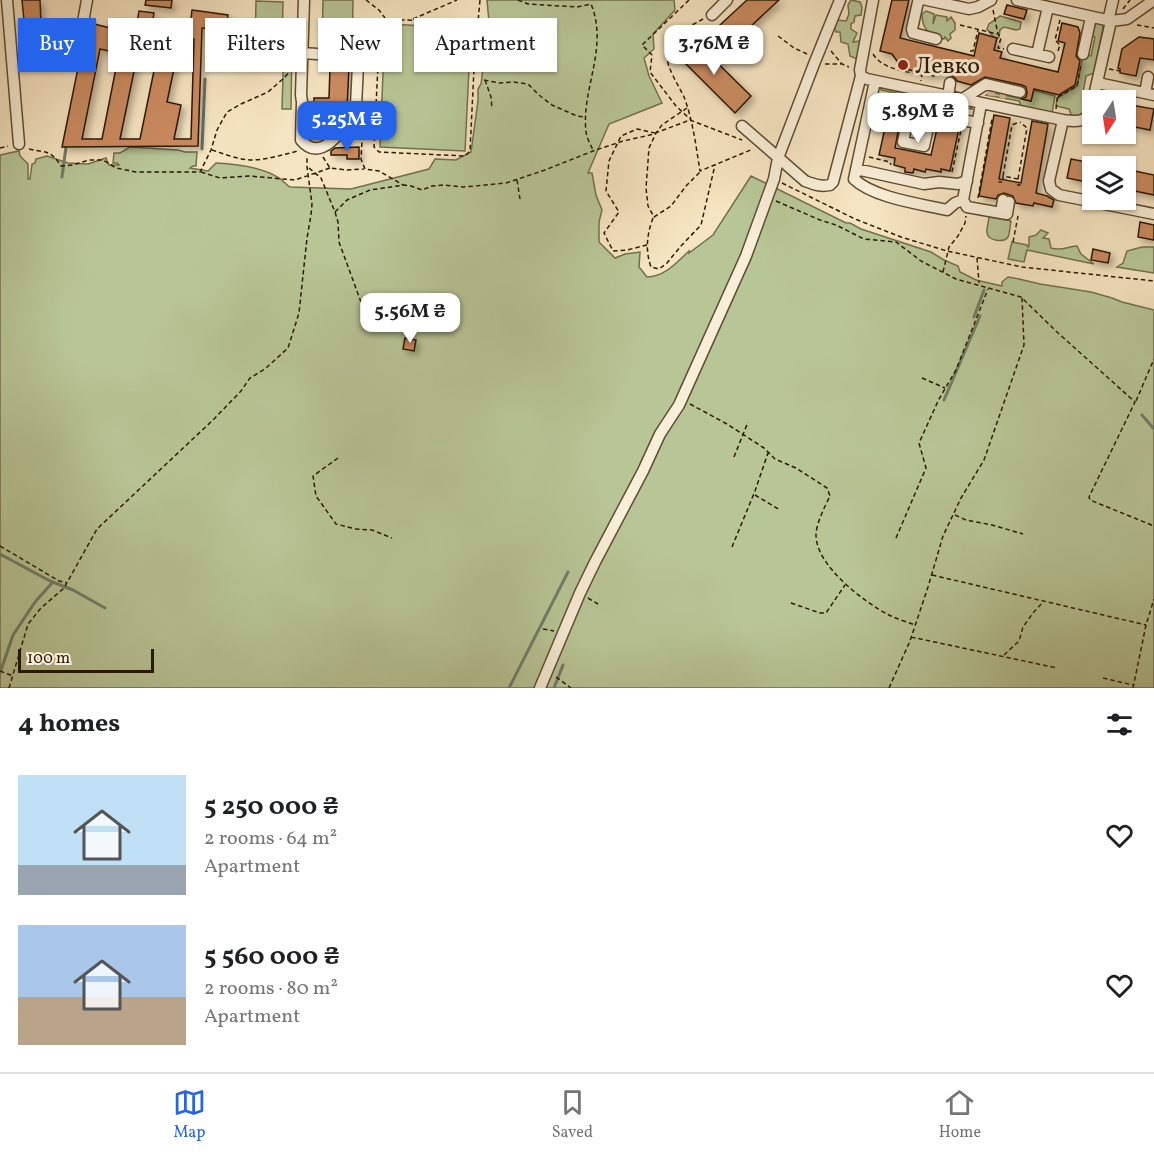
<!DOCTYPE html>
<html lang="en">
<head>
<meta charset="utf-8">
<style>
	body { margin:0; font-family:Vollkorn,serif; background:#f6f6f6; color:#202124; height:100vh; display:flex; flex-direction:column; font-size:22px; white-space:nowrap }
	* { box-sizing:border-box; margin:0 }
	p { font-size:20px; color:#757577 }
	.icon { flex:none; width:33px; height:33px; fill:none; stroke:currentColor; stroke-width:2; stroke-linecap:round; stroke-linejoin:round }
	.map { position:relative; height:688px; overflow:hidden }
	.side { display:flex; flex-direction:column; background:#fff; flex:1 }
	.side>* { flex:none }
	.hud { position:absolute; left:18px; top:18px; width:600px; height:54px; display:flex; gap:12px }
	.needle { width:39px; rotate:192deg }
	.fabs { position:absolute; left:1082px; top:90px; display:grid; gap:12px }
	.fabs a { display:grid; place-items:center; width:54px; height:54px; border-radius:0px; background:#fff; box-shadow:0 2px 4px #0004; font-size:30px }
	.scale { position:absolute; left:18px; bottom:15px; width:136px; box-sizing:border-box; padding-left:6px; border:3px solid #2c1902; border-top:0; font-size:16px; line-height:21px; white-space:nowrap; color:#2c1902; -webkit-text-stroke:4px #f9eed7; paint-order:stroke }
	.price { position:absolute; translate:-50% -51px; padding:0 14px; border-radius:12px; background:#fff; color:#222; font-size:20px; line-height:39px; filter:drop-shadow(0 2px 3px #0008) }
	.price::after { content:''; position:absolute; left:50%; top:36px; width:18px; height:14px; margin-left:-9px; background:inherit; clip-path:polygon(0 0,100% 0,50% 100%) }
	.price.current { background:#2563eb; color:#fff }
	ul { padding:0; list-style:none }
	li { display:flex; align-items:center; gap:18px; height:150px; padding:0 18px }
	li span { display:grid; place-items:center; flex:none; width:168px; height:120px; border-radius:0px; color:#555 }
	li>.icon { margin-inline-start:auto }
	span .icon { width:72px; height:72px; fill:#fffc; stroke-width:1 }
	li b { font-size:26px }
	h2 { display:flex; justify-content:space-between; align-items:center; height:72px; padding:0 18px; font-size:26px }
	.pill { padding:0 21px; border-radius:0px; background:#fff; box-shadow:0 2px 4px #0004; font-size:21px; line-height:54px }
	.pill.current { background:#2563eb; color:#fff }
	.tab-bar { display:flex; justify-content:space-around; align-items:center; height:84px; border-top:2px solid #e0e0e0; background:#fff; font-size:16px; color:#757577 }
	.tab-bar a { display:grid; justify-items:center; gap:3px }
	.tab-bar .current { color:#2563eb }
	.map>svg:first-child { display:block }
</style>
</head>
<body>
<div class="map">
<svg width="1154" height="688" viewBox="0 0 1154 688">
	<defs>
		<filter id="shadow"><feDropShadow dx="4" dy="4" stdDeviation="3" flood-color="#0004"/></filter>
	</defs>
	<rect width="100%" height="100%" fill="#f6e5c2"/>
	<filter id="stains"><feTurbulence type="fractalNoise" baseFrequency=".00333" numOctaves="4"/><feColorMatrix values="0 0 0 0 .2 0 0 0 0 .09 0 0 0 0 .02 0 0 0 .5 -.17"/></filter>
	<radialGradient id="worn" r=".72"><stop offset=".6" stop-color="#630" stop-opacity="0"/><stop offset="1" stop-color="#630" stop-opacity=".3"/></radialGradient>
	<path fill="#b8c697" stroke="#72704c" stroke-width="1.5" d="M323 0H353L352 52 322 51Z
		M487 0H674L675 10 653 34 654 49 644 58 649 76 662 103 609 124 588 173H592L596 195 602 210 599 222V242L615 258 625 254 640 252 639 267 647 277C665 277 677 262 689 251V253L713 235 751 176 846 223H850L861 229 931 252 944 260 958 266 960 272 976 280 1002 286V282L1008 277 1019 279 1040 284 1091 292 1112 298 1122 302 1154 310V688H0V155L19 151 20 156 28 164V179H30L32 164 35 163 36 159 47 156 68 163 88 164 106 158 109 165H119L117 163H113L114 153H120L130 147 178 150 185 152H197L196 166H193L190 168 208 171 216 163C235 164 262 167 279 178 283 180 286 185 290 187L351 189 429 169 435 159 456 160 471 152 478 101V89L481 84 489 22Z
		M851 0 860 2 862 7 861 15 855 16 854 22 851 24V29L857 33 853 42 860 41 857 59 850 56 848 44 841 42 840 32H836L834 27 837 20 846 21 849 14 848 5Z
		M256 1 283 2 282 47H255Z
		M926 11 934 14 933 24 936 15 947 17V21L951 17 955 23V30L950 34 951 38 948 41 945 37 944 39C930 36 922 30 922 14Z
		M1000 16 1021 22 1020 29 1016 30 1004 27 1000 30 999 37 996 40 987 29 989 24Z
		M1096 22 1102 24 1103 28 1094 73 1086 76 1083 92 1091 95 1084 117H1072L1069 109 1056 106 1057 98 1077 86 1083 55 1091 56 1095 37 1092 36Z
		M385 24 471 28 465 151 380 147Z
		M284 43H292L291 109H282Z
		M882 88 972 107V109L960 107 958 117 934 112 935 101 881 90Z
		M1033 90 1055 96 1052 113 1022 108 1019 101 986 95 990 92 1031 101Z
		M989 217 1011 221C1010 225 1010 233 1008 237 1004 243 988 241 987 233 986 229 989 221 989 217Z
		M1041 230 1048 233 1043 238 1049 239 1051 248C1062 251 1066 247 1077 246L1081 254 1094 264 1027 250 1024 262 1008 259 1012 242 1027 245 1028 247 1029 246V237L1036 235Z
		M1142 247H1154V273L1117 267 1123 263 1127 251Z"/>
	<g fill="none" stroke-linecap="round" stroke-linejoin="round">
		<path stroke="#707d6a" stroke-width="3" d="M202 149 205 79
			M62 177 66 147
			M974 317 984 290
			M944 400 980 316
			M1142 415 1154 429
			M0 554 50 581 73 590 105 608
			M0 673 13 635 35 602 52 583
			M509 688 568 572
			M554 688 563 665"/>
	</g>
	<path fill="#ca8a61" stroke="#2c1902" stroke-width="1.5" fill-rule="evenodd" filter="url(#shadow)" d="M22 0H40L41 23 73 25 71 44 26 41Z
		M146 0H172L171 8 145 5Z
		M747 0H779L736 40 720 25Z
		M892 0H909L900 38 974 56 979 33 997 38 994 50 1002 52 1000 58 1058 72 1065 43 1058 41 1062 23 1078 27 1080 33 1076 56 1080 61 1075 85 1059 95 1034 89 1031 101 1022 99 1026 97 1027 93 1026 87 1022 85 985 77 971 85 957 81 955 78 952 76 935 73 934 76 902 68 892 54 880 51Z
		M1007 5 1027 10 1024 19 1004 14Z
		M192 10 228 15 226 31 202 28 198 146 62 147 79 63 86 64V61L88 62 94 33 89 32 90 23 135 34 139 11 154 13 153 19 190 29ZM181 35 194 39 191 139H174L181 105 167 102ZM100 49 119 53 102 139H82ZM137 57 156 61 140 139H120Z
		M1139 37 1154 39V60L1140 58 1136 76 1120 73V69L1118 68 1122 49Z
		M693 39 751 96 735 113 677 55Z
		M340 67H349L347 108 333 107V129L321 139H313L314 98H329L330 68H340Z
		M892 96 906 100 900 121 895 148 931 155 938 124 959 128 950 171 941 169V172L926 169 925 172 914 169 913 173 905 172V168L894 165 895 158 879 155Z
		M1125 104 1154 109 1150 130 1125 125Z
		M994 115 1010 118 999 179 1021 183 1032 121 1048 124 1036 193 1047 196 1054 200 1052 207 1034 203 1033 206 1016 203 1013 196 1004 193 998 195 996 199 979 196Z
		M359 147V159H347V155H331V151L335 148Z
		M1071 159 1092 163V183L1067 178Z
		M1125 169 1154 175V195L1125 189Z
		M1140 222 1154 225V240L1138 237Z
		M1093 249 1110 253 1108 263 1091 260Z
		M405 338 416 340 414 351 403 349Z"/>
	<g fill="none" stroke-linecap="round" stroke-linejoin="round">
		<path stroke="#cebc9c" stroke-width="10" stroke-dasharray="10 5" stroke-linecap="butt" d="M986 91 988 90 1006 94"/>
		<g stroke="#5e4c32" stroke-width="13">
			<path id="minor" d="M7 0 19 144
				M921 0 918 2 912 29 913 33 936 39
				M927 0 969 9 978 7 991 0
				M1017 0 1111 21 1127 19 1154 0
				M712 15 727 0
				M1108 21 1113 0
				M1013 49 1049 57
				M302 53 347 56 357 60 358 65 355 126 350 132H340C330 145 315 157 301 140L302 102 301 95 304 0
				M1037 54 1048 7
				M1083 54 1091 17
				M77 55 87 0
				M861 76 867 79 1063 120C1081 122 1087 123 1092 104
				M875 81 854 179C874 198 921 204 947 210L955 203 963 200
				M1098 83 1154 95
				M1145 93 1148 77
				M948 97 950 83
				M961 100 986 84 1020 92
				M1093 100 1111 21
				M981 104 963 200 967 207 1001 213
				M1063 120 1049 181 1051 189 1059 195 1154 214
				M907 123 903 142 924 146 931 114 978 123
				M742 126 805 181C813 184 820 187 830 185L833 182 861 76 860 70 873 0
				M856 169 924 184 939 182 958 184 967 181
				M1003 200 1001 213 1007 214 1009 202
				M540 688 580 593 595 562 643 471 660 434 679 405 746 256 774 179 778 158 814 64 840 0"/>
		</g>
		<path stroke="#2c1902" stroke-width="1.5" stroke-dasharray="4.5 3" stroke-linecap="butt" d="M366 0 379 10 385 18
			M518 0 528 4 577 7 591 4C609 48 581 89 586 132 587 138 590 144 593 150
			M689 0 642 45 652 55 650 72 676 106 690 119
			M1123 9 1130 0
			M993 10 998 34 1001 38 998 48 1004 49
			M385 19 471 23 476 28 470 151 465 156 379 152 374 147 380 24Z
			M413 19 457 0
			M703 19C689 27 669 35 667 54 665 65 679 86 684 97 693 120 696 147 700 171L753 149
			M960 25 997 34
			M1137 25 1154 28
			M475 26 478 22 480 0
			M778 36 794 48 807 54
			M831 51 842 64 849 67
			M970 51H973L978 30
			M1058 51 1060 45 1055 40 1060 20
			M873 54C883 70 906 71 922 75L921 81
			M366 57 379 54
			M825 64H841
			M1109 69 1120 71
			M484 80 499 83 513 82 528 84 539 95 552 105 577 116 585 117
			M485 80 491 97 492 109
			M1058 97 1077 86 1081 65
			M687 108 662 125 656 133 649 148 646 188 648 206 654 217 671 206 686 186 700 172
			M906 109 922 112
			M1056 109 1058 95
			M905 112 908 99
			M359 136 362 141 361 159 365 169 379 171 403 185
			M0 148 8 146
			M29 149C46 153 50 149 61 166L73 165 89 160H103L116 168 136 172H200L211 150 217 130 227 112 241 104 268 92 284 78 291 70
			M212 150C224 154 237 159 250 160 266 160 282 155 298 151
			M323 157 330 168 347 170 364 169
			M869 157 890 162 891 165
			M309 168 321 178 335 212 338 222 339 242 369 324
			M201 172 220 178 249 176 295 180 330 168
			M952 172 961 130
			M1003 176 1012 125 1019 122
			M1018 179 1027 128 1020 122
			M517 180 520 199
			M1003 180V176L1018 179 1017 183
			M1002 182H999H1002
			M782 183 855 219 901 237 947 251 1022 267 1154 281
			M1017 185H1020L1017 184
			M978 198 992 119
			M776 201 820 220 836 225 864 239 896 242 921 261 956 279 1021 297 1057 332 1135 402 1089 497 1090 500 1154 526
			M335 212 347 200 370 190 404 185 411 186 422 190 432 186 444 185 464 187 506 183 545 170 593 151 623 141 650 135 690 120 742 140
			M653 218C647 234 645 250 651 267L659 269 667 263 681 246 701 225 715 165
			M1013 242 1018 216
			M647 245 627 250 613 251 604 233 619 212 606 191 609 161 621 136 637 129 655 133
			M977 258 979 283
			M943 272 949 247 958 236 965 223 966 216
			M922 378 945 388
			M1136 401 1154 359
			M690 404 727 424 764 448 775 459 796 468 827 488 830 496C825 506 816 524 816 535 816 566 864 602 889 615 897 619 907 622 915 625
			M734 457 748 422
			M338 458 313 476 316 496 336 524 356 529 372 530 392 538
			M755 495 780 510
			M955 515 966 520 992 525 1023 534
			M896 538 926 468 919 443 939 399 956 370 988 289
			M0 546 59 581 67 583
			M732 547 755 491 768 453
			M932 575 1146 625
			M588 598 598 604
			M791 603 820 613H826L845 585
			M543 629 554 631
			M911 637 1057 668
			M1004 655 1019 641 1023 627 1033 613 1043 602
			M0 671 13 676
			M556 677 571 688
			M1103 678 1133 685
			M9 688 28 624 41 608 64 588 97 529 213 420 241 391 250 378 265 369 288 348 299 313 307 238 311 215 312 204 307 167V156
			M889 688 910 641 928 587 943 536 961 498 984 460 1024 345 1022 298
			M1133 688 1146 625 1154 599"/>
		<use href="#minor" stroke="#f9eed7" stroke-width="10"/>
	</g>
	<circle fill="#8f2418" stroke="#f9eed7" stroke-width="2" cx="903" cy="65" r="6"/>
	<g text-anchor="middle" stroke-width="6" stroke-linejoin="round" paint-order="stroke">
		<g font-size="24" fill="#2c1902" stroke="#f9eed7" text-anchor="start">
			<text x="915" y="73">Левко</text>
		</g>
	</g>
	<rect width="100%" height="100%" filter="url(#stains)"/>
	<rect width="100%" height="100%" fill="url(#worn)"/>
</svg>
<div class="fabs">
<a><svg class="needle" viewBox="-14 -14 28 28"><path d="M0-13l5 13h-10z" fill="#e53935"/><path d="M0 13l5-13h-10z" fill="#757577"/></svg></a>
<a><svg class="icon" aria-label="layers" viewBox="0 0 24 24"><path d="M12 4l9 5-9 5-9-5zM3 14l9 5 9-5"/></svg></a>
</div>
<div class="scale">100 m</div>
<b class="price" style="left:714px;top:76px">3.76M ₴</b>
<b class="price" style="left:918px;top:144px">5.89M ₴</b>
<b class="price current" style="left:347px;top:152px">5.25M ₴</b>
<b class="price" style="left:410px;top:344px">5.56M ₴</b>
<div class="hud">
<a class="pill current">Buy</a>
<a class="pill">Rent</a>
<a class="pill">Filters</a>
<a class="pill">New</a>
<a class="pill">Apartment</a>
</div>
</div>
<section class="side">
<h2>4 homes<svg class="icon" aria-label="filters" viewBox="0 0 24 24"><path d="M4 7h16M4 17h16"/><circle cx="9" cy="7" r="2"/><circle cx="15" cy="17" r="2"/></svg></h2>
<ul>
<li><span style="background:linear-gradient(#bfe0f5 75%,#9aa5b1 0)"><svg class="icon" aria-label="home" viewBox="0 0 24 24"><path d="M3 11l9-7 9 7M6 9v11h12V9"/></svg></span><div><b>5 250 000 ₴</b><p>2 rooms · 64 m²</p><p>Apartment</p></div><svg class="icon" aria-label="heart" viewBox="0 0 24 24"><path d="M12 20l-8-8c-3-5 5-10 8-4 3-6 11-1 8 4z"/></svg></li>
<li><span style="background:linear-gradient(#a9c7e8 60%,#b9a48a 0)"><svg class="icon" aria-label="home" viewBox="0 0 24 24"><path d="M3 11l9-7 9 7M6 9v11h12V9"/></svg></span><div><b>5 560 000 ₴</b><p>2 rooms · 80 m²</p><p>Apartment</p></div><svg class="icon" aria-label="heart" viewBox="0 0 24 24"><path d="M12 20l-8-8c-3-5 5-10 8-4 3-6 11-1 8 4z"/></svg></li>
</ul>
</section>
<nav class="tab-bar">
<a class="current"><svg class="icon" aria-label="map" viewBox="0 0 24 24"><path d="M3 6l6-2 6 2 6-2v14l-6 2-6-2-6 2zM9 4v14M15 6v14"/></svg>Map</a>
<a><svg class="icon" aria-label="saved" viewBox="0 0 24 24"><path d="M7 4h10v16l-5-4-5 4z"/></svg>Saved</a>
<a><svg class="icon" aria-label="home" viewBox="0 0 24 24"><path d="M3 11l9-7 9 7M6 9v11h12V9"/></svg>Home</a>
</nav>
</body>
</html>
